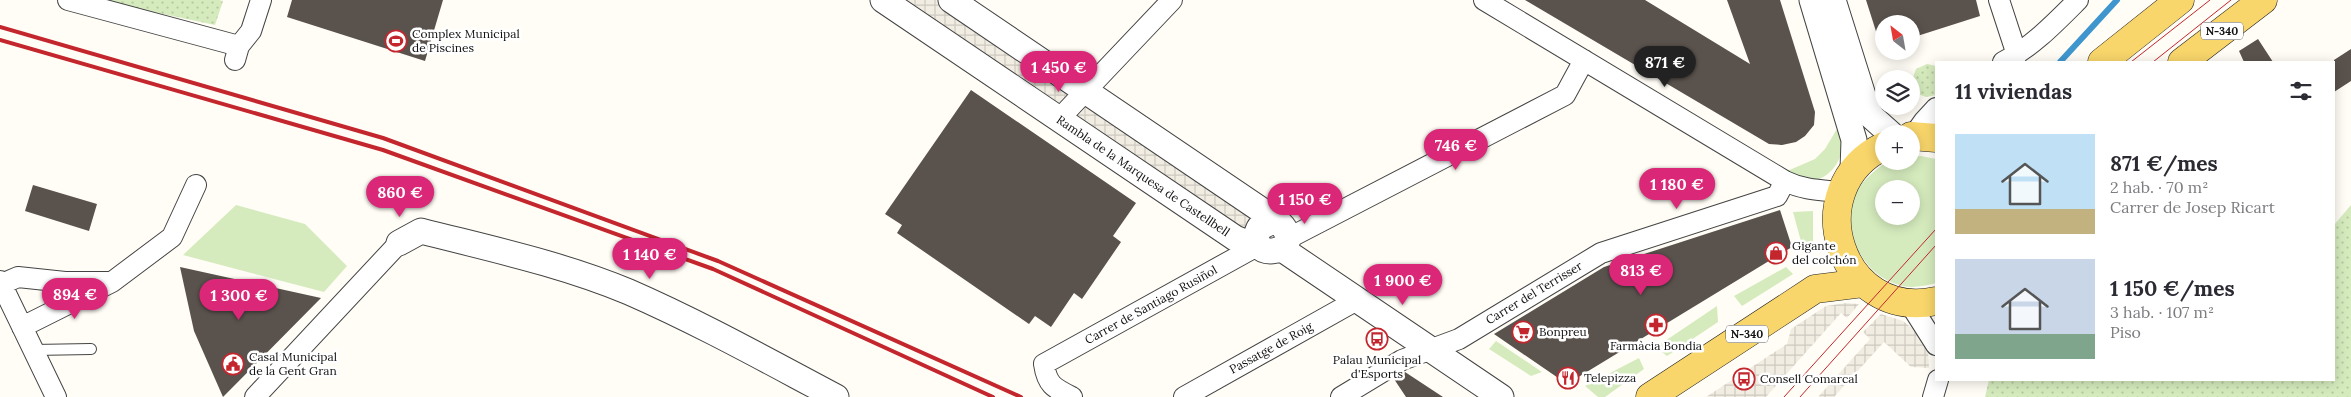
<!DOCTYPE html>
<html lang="es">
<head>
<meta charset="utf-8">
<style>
	body { margin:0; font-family:Lora,serif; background:#f2f2f3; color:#2b2b33; height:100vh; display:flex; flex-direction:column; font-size:19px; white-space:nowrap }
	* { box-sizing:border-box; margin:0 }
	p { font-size:16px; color:#7c7c81 }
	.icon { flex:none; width:28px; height:28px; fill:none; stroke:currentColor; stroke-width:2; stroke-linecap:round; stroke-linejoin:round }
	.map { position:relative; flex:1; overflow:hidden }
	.details { position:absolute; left:1935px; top:61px; width:400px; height:320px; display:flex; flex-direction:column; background:#fff; border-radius:0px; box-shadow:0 2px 12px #0003 }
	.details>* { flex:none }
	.needle { width:32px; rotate:329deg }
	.buttons { position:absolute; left:1875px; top:15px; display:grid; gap:10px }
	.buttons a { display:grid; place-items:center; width:45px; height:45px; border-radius:50%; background:#fff; box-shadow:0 2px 12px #0003; font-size:25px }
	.price { position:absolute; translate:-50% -42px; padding:0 11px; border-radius:18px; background:#db2777; color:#fff; font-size:16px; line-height:32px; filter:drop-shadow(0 1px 2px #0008) }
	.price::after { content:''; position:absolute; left:50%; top:30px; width:15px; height:11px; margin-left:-8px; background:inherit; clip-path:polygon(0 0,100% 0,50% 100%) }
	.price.selected { background:#222; color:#fff }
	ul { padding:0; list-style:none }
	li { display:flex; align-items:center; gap:15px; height:125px; padding:0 20px }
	li span { display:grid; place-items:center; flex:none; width:140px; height:100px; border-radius:0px; color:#555 }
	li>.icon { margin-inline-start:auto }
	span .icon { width:60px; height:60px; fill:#fffc; stroke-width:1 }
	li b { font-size:21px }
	h2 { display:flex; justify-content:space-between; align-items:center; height:60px; padding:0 20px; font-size:21px }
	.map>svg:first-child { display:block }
</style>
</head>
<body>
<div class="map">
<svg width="2351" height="397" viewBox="0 0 2351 397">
	<defs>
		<pattern id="park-dots" width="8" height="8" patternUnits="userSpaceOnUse" patternTransform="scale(1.25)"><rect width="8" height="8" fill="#d5ebbd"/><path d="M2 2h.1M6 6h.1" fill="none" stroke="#b6c8a1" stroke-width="1.8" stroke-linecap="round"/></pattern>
		<pattern id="plaza-grid" width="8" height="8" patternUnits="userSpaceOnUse" patternTransform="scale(1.25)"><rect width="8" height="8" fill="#f1ede2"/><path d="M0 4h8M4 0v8" fill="none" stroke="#cecac1"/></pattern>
	</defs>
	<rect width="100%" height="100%" fill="#fffdf5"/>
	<path fill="#d5ebbd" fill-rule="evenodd" d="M1838 127C1848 152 1837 175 1811 182L1785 172 1815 159 1825 149Z
		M1911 156H1921L1936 159V283C1924 286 1911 289 1899 285 1853 272 1833 208 1870 175 1876 170 1881 165 1888 162 1895 160 1904 161 1911 161ZM1884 189H1911V216H1884Z
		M236 205 305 224 347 266 324 292 183 255Z
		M1813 211V249L1802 245 1793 212Z
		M1786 267 1793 274 1742 306 1734 296Z
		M1717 306 1718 322 1667 356 1656 347Z
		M1496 341 1542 372 1531 376 1489 349Z
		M1639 358 1644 369 1605 397H1598L1585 386Z"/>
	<path fill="url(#park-dots)" d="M97 0H219L223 1 215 25Z
		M1927 64 1936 66V95L1926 97 1918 94 1911 83 1916 69Z
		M2351 205V397H1985L1989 380H2334V225Z"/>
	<path fill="url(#plaza-grid)" d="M894 0H944L1256 215 1246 234Z
		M1846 303 1859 304 1847 318 1841 313 1766 397H1706L1787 344 1791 329 1826 306Z
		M1881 314 1903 321 1916 331 1928 351 1929 368 1911 367 1884 342 1834 397H1818L1870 339 1863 332Z"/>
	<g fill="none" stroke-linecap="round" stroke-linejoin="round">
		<path stroke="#3f96cf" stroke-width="6" d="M2060 62 2117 0"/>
	</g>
	<path fill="#5a524d" d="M292 0H443L425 61 287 17Z
		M1525 0H1645L1750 64 1727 0H1780L1815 112 1814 125 1805 136 1796 142 1782 145 1769 144Z
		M1866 0H1976L1980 16 1911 38V24H1884V46L1881 47Z
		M2258 39 2273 62H2244L2239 51Z
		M2351 49V81L2334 92V60Z
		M971 90 1136 203 1113 236 1121 242 1082 299 1074 293 1051 327 1035 316 1029 324 897 233 902 225 885 214Z
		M33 185 97 204 89 231 25 211Z
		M1780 210 1792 247 1567 384 1494 334 1604 267Z
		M180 267 321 298 223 397 194 331Z
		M1405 372 1443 397H1406L1394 379Z"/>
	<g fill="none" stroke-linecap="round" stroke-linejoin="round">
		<g stroke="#444" stroke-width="12">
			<path id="service" d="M33 350 91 349"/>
		</g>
		<g stroke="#444" stroke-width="22">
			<path id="minor" d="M68 0 239 46
				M1484 0 1785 181C1803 190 1821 190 1841 192
				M1999 0 2017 55
				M235 60 239 46 251 31 261 0
				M2003 62C2032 47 2055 23 2078 0
				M1059 119 1172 0
				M1914 135 1924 121 1936 108
				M1287 239 1565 95 1584 60
				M0 281 56 397
				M2 284 18 277 65 282H108
				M1910 304 1936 345
				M22 327 112 282 172 237 196 185
				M255 397 399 243
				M1072 397C1054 388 1047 385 1044 364L1259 245
				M1184 397 1357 300
				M1341 397 1402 360 1459 339 1601 253 1777 196 1785 181
				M1933 397 1938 380"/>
		</g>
		<g stroke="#444" stroke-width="27">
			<path id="tertiary" d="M883 0 1235 238 1245 242 1257 240
				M951 0 1267 214C1272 220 1280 221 1284 228 1303 255 1243 262 1259 228L1273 221
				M1812 0 1854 140 1853 170
				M1833 0 1867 108 1872 117 1891 134
				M399 243 421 231C491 249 562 264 629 292 700 323 768 361 836 397
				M1282 249 1501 397"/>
		</g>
		<g stroke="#222" stroke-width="29">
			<path id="primary" d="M2102 62 2180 0
				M2182 62 2263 0
				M1911 136 1936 138
				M1884 146C1797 188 1840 322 1936 301
				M1650 397 1815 289 1863 283"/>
		</g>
		<use href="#service" stroke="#fff" stroke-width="10"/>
		<use href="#minor" stroke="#fff" stroke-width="20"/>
		<use href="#tertiary" stroke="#fff" stroke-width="25"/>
		<use href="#primary" stroke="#f9d66b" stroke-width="28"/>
		<path stroke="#c4262e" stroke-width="1" d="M2131 62 2210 0
			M2153 62 2231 0
			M1784 397 1936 229
			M1800 397 1936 245"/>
		<path stroke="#c4262e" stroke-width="4" d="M0 27 383 138 718 261 1021 397
			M0 40 383 150 713 269 993 397"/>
	</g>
	<defs>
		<g id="stadium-ring" transform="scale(1.125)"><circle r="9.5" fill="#fff" stroke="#c4262e" stroke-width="1.5"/><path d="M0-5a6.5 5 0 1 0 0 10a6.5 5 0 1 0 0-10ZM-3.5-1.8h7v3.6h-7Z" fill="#c4262e"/></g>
		<g id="shop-ring" transform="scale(1.125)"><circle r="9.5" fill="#fff" stroke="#c4262e" stroke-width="1.5"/><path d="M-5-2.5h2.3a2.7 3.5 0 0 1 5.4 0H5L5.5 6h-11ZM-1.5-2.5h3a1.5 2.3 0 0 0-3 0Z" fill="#c4262e"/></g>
		<g id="pharmacy-ring" transform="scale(1.125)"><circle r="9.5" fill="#fff" stroke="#c4262e" stroke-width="1.5"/><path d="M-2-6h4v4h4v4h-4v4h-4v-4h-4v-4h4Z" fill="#c4262e"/></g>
		<g id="supermarket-ring" transform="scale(1.125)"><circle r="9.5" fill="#fff" stroke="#c4262e" stroke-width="1.5"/><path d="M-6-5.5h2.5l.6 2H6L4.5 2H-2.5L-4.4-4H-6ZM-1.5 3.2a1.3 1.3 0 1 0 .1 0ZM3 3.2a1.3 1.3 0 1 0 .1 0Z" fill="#c4262e"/></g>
		<g id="bus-ring" transform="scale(1.125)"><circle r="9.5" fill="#fff" stroke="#c4262e" stroke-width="1.5"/><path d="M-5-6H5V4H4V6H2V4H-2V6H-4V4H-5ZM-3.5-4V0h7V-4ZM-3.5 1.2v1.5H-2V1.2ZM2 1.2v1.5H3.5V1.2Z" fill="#c4262e"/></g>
		<g id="civic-ring" transform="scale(1.125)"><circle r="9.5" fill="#fff" stroke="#c4262e" stroke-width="1.5"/><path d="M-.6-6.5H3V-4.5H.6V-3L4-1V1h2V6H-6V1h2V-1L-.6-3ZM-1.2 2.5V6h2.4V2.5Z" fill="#c4262e"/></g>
		<g id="restaurant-ring" transform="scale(1.125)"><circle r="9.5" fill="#fff" stroke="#c4262e" stroke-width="1.5"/><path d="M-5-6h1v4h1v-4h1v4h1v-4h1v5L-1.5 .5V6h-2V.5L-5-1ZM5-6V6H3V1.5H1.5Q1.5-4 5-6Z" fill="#c4262e"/></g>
	</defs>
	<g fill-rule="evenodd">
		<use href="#stadium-ring" x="396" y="41"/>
		<use href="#shop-ring" x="1776" y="253"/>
		<use href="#pharmacy-ring" x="1656" y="325"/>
		<use href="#supermarket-ring" x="1523" y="332"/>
		<use href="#bus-ring" x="1377" y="339"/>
		<use href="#civic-ring" x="233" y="364"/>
		<use href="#restaurant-ring" x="1568" y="378"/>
		<use href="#bus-ring" x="1744" y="379"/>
	</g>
	<g text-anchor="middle" stroke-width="5" stroke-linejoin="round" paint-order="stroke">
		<g fill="#fff" stroke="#585858" stroke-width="1">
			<rect x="2201" y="22.5" width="42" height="17" rx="4"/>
			<rect x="1726" y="325.5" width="42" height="17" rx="4"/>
		</g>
		<g font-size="11" font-weight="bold" fill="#111">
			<text x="2222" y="35">N-340</text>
			<text x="1747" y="338">N-340</text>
		</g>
		<g font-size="12" fill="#111" stroke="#fff" text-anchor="start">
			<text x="412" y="38">Complex Municipal<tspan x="412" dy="14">de Piscines</tspan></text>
			<text x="1792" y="250">Gigante<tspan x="1792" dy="14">del colchón</tspan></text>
			<text x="1539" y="336">Bonpreu</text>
			<text x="1656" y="350" text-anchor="middle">Farmàcia Bondia</text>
			<text x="249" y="361">Casal Municipal<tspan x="249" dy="14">de la Gent Gran</tspan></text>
			<text x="1377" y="364" text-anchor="middle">Palau Municipal<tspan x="1377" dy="14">d'Esports</tspan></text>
			<text x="1584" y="382">Telepizza</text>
			<text x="1760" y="383">Consell Comarcal</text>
		</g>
		<g font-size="12" fill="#111" stroke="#fff">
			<text transform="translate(1143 176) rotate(34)" y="4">Rambla de la Marquesa de Castellbell</text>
			<text transform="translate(1534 293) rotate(-31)" y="4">Carrer del Terrisser</text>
			<text transform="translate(1151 305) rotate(-29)" y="4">Carrer de Santiago Rusiñol</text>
			<text transform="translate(1271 348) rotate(-29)" y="4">Passatge de Roig</text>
		</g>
	</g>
</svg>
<div class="buttons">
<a><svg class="needle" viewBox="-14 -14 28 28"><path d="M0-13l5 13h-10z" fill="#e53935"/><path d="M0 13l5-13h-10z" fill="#7c7c81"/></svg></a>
<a><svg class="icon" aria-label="layers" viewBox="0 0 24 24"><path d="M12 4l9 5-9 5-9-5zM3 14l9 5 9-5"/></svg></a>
<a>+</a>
<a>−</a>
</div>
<b class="price selected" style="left:1665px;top:88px">871 €</b>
<b class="price" style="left:1059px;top:93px">1 450 €</b>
<b class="price" style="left:1456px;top:171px">746 €</b>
<b class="price" style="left:1677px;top:210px">1 180 €</b>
<b class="price" style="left:400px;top:218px">860 €</b>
<b class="price" style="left:1305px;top:225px">1 150 €</b>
<b class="price" style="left:650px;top:280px">1 140 €</b>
<b class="price" style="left:1641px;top:296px">813 €</b>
<b class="price" style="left:1403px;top:306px">1 900 €</b>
<b class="price" style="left:75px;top:320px">894 €</b>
<b class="price" style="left:239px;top:321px">1 300 €</b>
<section class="details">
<h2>11 viviendas<svg class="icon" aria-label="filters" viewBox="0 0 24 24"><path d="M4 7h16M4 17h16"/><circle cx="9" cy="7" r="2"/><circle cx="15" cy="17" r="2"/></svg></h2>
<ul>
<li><span style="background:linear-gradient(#bfe0f5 75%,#c2b280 0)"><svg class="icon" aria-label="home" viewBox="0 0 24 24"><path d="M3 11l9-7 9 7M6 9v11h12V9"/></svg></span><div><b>871 €/mes</b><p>2 hab. · 70 m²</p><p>Carrer de Josep Ricart</p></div></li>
<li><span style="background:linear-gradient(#c9d6e8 75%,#7fa58c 0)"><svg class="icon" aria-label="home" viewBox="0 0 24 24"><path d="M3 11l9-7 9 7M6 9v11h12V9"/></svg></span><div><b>1 150 €/mes</b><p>3 hab. · 107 m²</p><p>Piso</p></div></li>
</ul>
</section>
</div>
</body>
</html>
